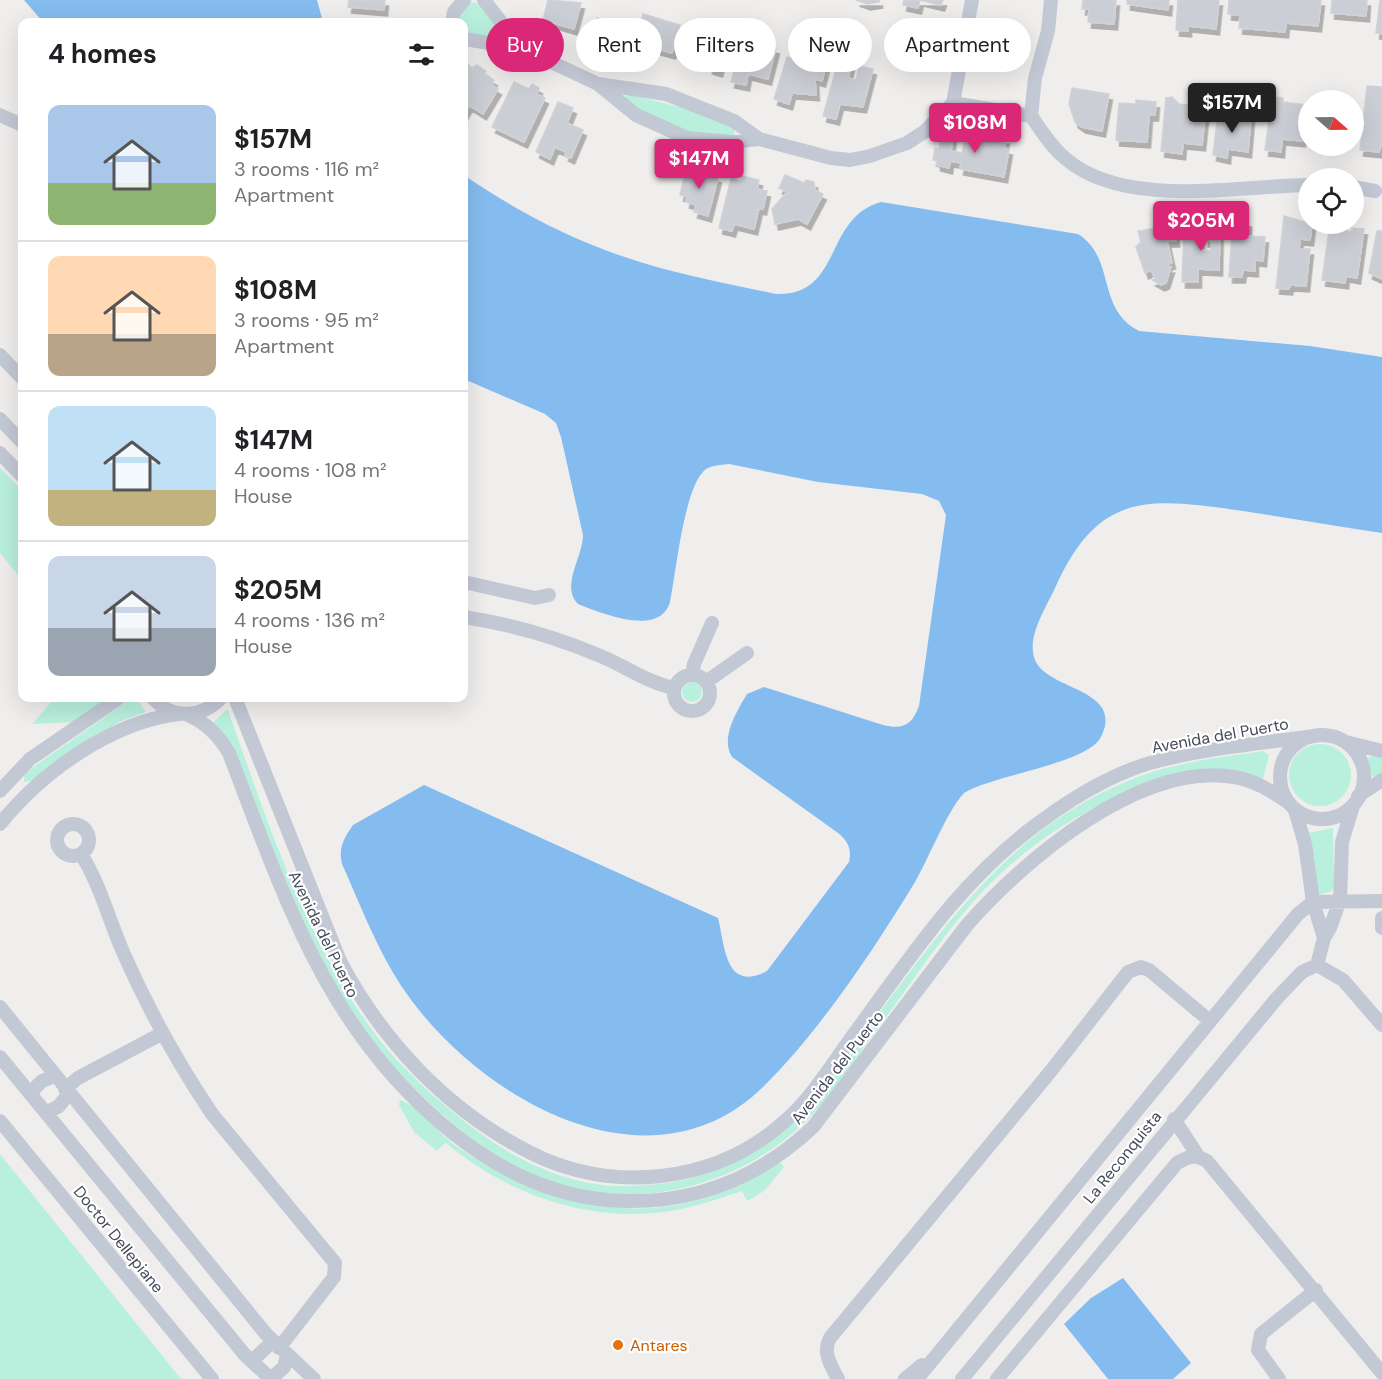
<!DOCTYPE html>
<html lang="en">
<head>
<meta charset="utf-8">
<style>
	body { margin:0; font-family:"DM Sans",sans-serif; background:#f6f6f6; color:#202124; height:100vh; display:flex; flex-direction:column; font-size:22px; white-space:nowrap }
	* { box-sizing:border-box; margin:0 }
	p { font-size:20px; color:#757577 }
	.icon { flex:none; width:33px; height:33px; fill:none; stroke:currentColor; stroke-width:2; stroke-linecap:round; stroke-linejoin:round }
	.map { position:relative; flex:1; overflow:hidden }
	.side { position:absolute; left:18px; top:18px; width:450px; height:684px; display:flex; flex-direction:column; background:#fff; border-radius:12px; box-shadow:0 6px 24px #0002 }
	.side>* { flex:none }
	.banner { position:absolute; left:486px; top:18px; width:570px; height:54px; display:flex; gap:12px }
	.needle { width:39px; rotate:110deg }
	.controls { position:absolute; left:1298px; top:90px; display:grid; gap:12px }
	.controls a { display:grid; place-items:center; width:66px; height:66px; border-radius:50%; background:#fff; box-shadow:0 6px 24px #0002; font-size:30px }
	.price { position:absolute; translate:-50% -51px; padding:0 14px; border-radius:6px; background:#db2777; color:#fff; font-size:20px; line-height:39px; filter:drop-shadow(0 2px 3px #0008) }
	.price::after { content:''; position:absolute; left:50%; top:36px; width:18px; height:14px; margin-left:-9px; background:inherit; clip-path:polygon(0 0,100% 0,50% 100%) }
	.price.selected { background:#222; color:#fff }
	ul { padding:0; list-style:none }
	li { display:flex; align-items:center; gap:18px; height:150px; padding:0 30px }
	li+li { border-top:2px solid #e0e0e0 }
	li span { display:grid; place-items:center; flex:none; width:168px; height:120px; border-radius:12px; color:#555 }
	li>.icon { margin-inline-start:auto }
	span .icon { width:72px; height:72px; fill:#fffc; stroke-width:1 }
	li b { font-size:26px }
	h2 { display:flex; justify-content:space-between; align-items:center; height:72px; padding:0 30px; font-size:26px }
	.tag { padding:0 21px; border-radius:27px; background:#fff; box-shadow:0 6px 24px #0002; font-size:21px; line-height:54px }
	.tag.selected { background:#db2777; color:#fff }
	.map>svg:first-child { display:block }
</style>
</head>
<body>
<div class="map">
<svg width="1382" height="1379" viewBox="0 0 1382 1379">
	<defs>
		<filter id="shadow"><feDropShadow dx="3.5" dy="6" stdDeviation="0" flood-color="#0004"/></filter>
	</defs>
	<rect width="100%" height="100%" fill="#f0eeed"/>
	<path fill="#b9f0dd" d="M472 2 480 4 506 35 502 41 464 34V22H456L462 5Z
		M631 95 696 111 735 128 734 135C698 137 644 129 623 97Z
		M0 468 22 490V580L0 553Z
		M682 692a10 10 0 1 1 20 0a10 10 0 1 1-20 0Z
		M55 698H112L75 722 32 724Z
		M132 698H136L146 712 119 722 33 781 24 782V774L29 770Z
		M226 710H228C266 819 318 976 397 1060 422 1087 450 1111 480 1133 521 1163 571 1186 622 1186 680 1187 734 1171 779 1134 821 1100 851 1052 882 1009 959 906 1031 808 1162 769 1195 760 1230 756 1263 751L1269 755 1263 779C1249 777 1236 769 1221 770 1195 770 1173 778 1149 785 1082 807 1019 850 973 902 937 942 907 990 875 1032 852 1063 830 1100 802 1125 728 1194 613 1217 521 1169 484 1150 450 1123 420 1094 392 1067 365 1038 345 1004 322 966 304 925 286 885 262 831 237 777 213 723Z
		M1289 775a31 31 0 1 1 62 0a31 31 0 1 1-62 0Z
		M1371 756 1382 757V775L1370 777 1368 758Z
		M1333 828 1334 886 1332 891 1320 895 1316 893 1307 833Z
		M400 1100C418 1105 440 1135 456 1146 558 1216 673 1235 780 1162L784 1167 764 1191 747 1201 742 1191C720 1198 699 1206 676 1210 594 1225 509 1196 446 1143L437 1151 414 1132 399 1105Z
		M0 1154 181 1379H0Z"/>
	<path fill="#85bcef" d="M24 0H317L323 22H43Z
		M464 175C520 214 584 246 650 265 691 277 734 285 776 294 843 296 823 218 881 202L1078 234C1117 259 1095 308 1139 331L1310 346 1382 357V533C1336 526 1289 518 1243 511 1149 498 1099 490 1055 588 1046 608 1026 637 1035 660 1048 691 1125 688 1101 737 1087 764 993 775 964 793 947 811 929 858 915 882 875 948 819 1032 764 1086 649 1200 473 1096 400 984 376 947 360 904 342 864 338 848 344 838 353 825L424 785 718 918C725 946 725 993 767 971L849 862C852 849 848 841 838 833L732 757C720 738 737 711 747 694L764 687 883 725C903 730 912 725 919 706L946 515 939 501 922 494 818 482 729 464C721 465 713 465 706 469 684 485 676 574 670 602 660 637 603 614 578 604 560 586 583 557 583 535L561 437 556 423 545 414 464 379Z
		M1123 1278 1191 1363 1173 1379H1108L1064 1324 1091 1298Z"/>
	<path fill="#ccced5" stroke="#d1d1d9" stroke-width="1.5" filter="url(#shadow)" d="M349 0H385L384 10 348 7Z
		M548 0 581 3 574 29 543 20Z
		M856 0H879V2L867 4Z
		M904 0H920L918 8 903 5Z
		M920 0H943L941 5Z
		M1083 0H1116L1114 24 1088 22 1089 9H1082Z
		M1127 0H1169L1168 10 1127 4Z
		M1178 0H1219L1216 29 1188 26V31L1176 30Z
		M1229 0H1321L1318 26 1286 23 1285 32 1239 28 1240 15 1228 14Z
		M1332 0H1367L1366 16 1331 13Z
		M1380 0H1382V34L1376 33Z
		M643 14 680 25 672 53 635 43Z
		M597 18 621 25 616 45 591 39Z
		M695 36 703 38 701 43 725 50 719 71 709 68 710 63 699 59 697 65 687 62Z
		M742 39 776 48 768 79 748 74 746 85 731 82Z
		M787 57 826 65 822 81 815 79 816 95 792 93 789 104 774 99Z
		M466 62 472 68 477 65 486 71 484 74 494 80 492 85 498 89 483 114 469 105 464 114V66Z
		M838 62 851 65 848 78 856 80 859 66 873 69 863 107 840 104 836 119 823 116Z
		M514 82 529 89 532 84 539 88 537 94 545 98 524 142 492 127Z
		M1367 86 1382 87V143L1379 152 1360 150Z
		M1072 88 1109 94 1102 131 1082 127 1075 122 1069 104Z
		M1172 97 1179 104 1206 107 1202 145 1183 143 1182 154 1161 151 1166 98Z
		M1272 97 1283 98V102L1306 105 1302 141 1282 139 1281 152 1265 150Z
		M1136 100 1156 102 1155 115H1149L1147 142 1116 140 1119 103 1136 104Z
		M558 102 573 108 567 123 583 130 571 158 565 155 566 152 555 147 550 159 536 152Z
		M1218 113 1251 117 1248 152 1228 149 1227 158 1213 155Z
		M972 132 984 134V138H1006L1004 148 1009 149 1004 177 960 169 961 163 950 161 949 168 937 165V161L933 160 935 148 939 149 942 133 953 135 951 151 962 153 965 138 970 139Z
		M686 169 718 177 708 216 694 212 696 205 686 202 687 196 680 195Z
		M785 175 804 183 806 180 814 182 815 190 823 194 807 224 798 219 775 224 772 209 787 192 779 188Z
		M742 176 759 180 757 189 767 191 763 209 759 208 754 229 734 224 732 231 719 228 731 178 741 181Z
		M1284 216 1312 224 1310 240 1300 239 1299 249H1310L1306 286 1290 285 1289 289 1276 288Z
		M1205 219 1220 220 1219 270 1198 269V282H1182L1184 232 1201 233 1200 250 1211 251V241H1205Z
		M1174 220 1176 241H1167L1172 263 1168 264V268L1171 267 1166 283 1161 285 1152 280 1155 279 1151 270 1145 273 1136 247 1141 242 1138 231 1156 228V221Z
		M1233 220 1248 221V236L1265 237 1263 261 1255 260V271L1243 270 1242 277H1229Z
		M1330 224H1339V228L1348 231H1352V228L1364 229 1357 278 1346 276 1345 283 1322 280Z
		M1377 231H1382V279L1369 273Z"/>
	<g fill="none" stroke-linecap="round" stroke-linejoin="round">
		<path stroke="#c3c8d5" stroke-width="14" d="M484 0 521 48
			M452 22 454 12 464 0
			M464 39 521 48 598 84 666 94 734 121 759 139
			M598 84 636 115 687 138 732 142 759 139 831 158 850 160 870 156 907 143 924 132 953 103 972 0
			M953 103 1031 116C1042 131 1051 147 1066 159 1125 209 1237 186 1308 185
			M0 115 22 125
			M1031 116 1035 78 1048 31 1051 0
			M1353 187 1375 191
			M0 355 22 378
			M0 419 22 442
			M0 453 22 476
			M464 582 535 598 549 595
			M464 617C510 624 555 637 598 655 624 665 647 683 675 688
			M692 675 694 664 712 623
			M674 693a18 18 0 1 1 36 0a18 18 0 1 1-36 0Z
			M706 682 747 653
			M153 698C172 720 202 718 221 698
			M235 698 340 961C383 1042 447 1110 529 1152 611 1194 714 1184 784 1122 813 1097 834 1061 857 1030 912 955 963 877 1040 822 1075 796 1119 770 1161 760 1211 748 1263 743 1314 736
			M188 715C207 723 219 736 229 753 285 899 327 1033 454 1134 505 1174 559 1199 624 1201 697 1203 760 1177 813 1127L967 925C1024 860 1140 761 1234 777 1254 780 1271 791 1288 802
			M1280 777a42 42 0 1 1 84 0a42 42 0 1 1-84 0Z
			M1346 742 1382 751
			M0 791 30 759 119 698
			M1358 796 1382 780
			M1295 810 1305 844 1313 902 1324 938
			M57 840a16 16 0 1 1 32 0a16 16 0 1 1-32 0Z
			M0 824C42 772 111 722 179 714
			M81 854C100 884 109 920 123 952 148 1009 177 1062 212 1114L335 1263 334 1277 279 1348
			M1382 918V928
			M1317 965 1324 938 1330 928 1340 900 1342 842 1353 806
			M1317 965 1343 980 1382 1025
			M0 1007 266 1334 314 1379
			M0 1057 245 1355 271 1379 284 1367 287 1355
			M65 1089 78 1078 161 1034
			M30 1093 42 1081 55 1076
			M46 1113 59 1106 69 1093
			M1174 1119 1198 1156
			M0 1121 212 1379
			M252 1361 273 1341
			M838 1379C831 1365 822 1353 830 1338L1050 1072 1128 972 1141 967 1149 970 1210 1021
			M905 1379 922 1365
			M917 1379 1298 914 1313 902 1382 901
			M962 1379 1277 998 1302 972 1317 965
			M997 1379 1177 1163C1189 1156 1195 1154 1207 1161L1382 1373
			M1279 1379 1258 1350 1261 1334 1316 1290"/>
	</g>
	<circle fill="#e8710a" stroke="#fff" stroke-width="2" cx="618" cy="1345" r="6"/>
	<g text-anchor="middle" stroke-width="4.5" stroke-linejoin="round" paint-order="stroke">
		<g font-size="16" fill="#454b5b" stroke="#fff">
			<text transform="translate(1220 735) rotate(-10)" y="6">Avenida del Puerto</text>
			<text transform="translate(324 934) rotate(64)" y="6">Avenida del Puerto</text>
			<text transform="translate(837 1067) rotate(-52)" y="6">Avenida del Puerto</text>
			<text transform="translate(1122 1157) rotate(-51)" y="6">La Reconquista</text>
			<text transform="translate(119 1239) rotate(51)" y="6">Doctor Dellepiane</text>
		</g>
		<g font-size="16" fill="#c56008" stroke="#fff" text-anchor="start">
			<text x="630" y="1351">Antares</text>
		</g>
	</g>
</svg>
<div class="controls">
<a><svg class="needle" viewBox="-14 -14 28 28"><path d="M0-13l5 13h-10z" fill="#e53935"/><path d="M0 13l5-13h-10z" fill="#757577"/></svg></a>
<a><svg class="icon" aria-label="locate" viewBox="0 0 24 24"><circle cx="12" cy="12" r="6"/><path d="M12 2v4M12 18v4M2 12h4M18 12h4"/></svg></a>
</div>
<b class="price selected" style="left:1232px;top:134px">$157M</b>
<b class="price" style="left:975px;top:154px">$108M</b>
<b class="price" style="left:699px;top:190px">$147M</b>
<b class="price" style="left:1201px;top:252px">$205M</b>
<div class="banner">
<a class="tag selected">Buy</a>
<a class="tag">Rent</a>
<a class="tag">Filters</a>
<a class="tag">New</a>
<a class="tag">Apartment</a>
</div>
<section class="side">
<h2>4 homes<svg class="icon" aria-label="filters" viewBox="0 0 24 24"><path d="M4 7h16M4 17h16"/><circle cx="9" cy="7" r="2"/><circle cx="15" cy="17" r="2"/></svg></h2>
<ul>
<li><span style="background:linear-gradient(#a9c7e8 65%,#8fb573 0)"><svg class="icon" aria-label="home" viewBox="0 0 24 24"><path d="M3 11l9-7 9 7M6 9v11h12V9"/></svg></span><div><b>$157M</b><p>3 rooms · 116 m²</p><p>Apartment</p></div></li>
<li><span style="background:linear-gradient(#ffd9b3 65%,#b9a48a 0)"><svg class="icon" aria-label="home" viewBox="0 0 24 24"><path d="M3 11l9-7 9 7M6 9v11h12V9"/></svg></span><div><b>$108M</b><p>3 rooms · 95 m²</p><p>Apartment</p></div></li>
<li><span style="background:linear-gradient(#bfe0f5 70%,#c2b280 0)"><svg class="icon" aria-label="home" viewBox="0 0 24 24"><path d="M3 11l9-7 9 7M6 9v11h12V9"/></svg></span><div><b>$147M</b><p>4 rooms · 108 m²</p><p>House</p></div></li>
<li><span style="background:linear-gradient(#c9d6e8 60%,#9aa5b1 0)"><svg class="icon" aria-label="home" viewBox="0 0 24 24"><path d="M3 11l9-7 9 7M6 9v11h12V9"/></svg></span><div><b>$205M</b><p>4 rooms · 136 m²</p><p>House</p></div></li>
</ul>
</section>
</div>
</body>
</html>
